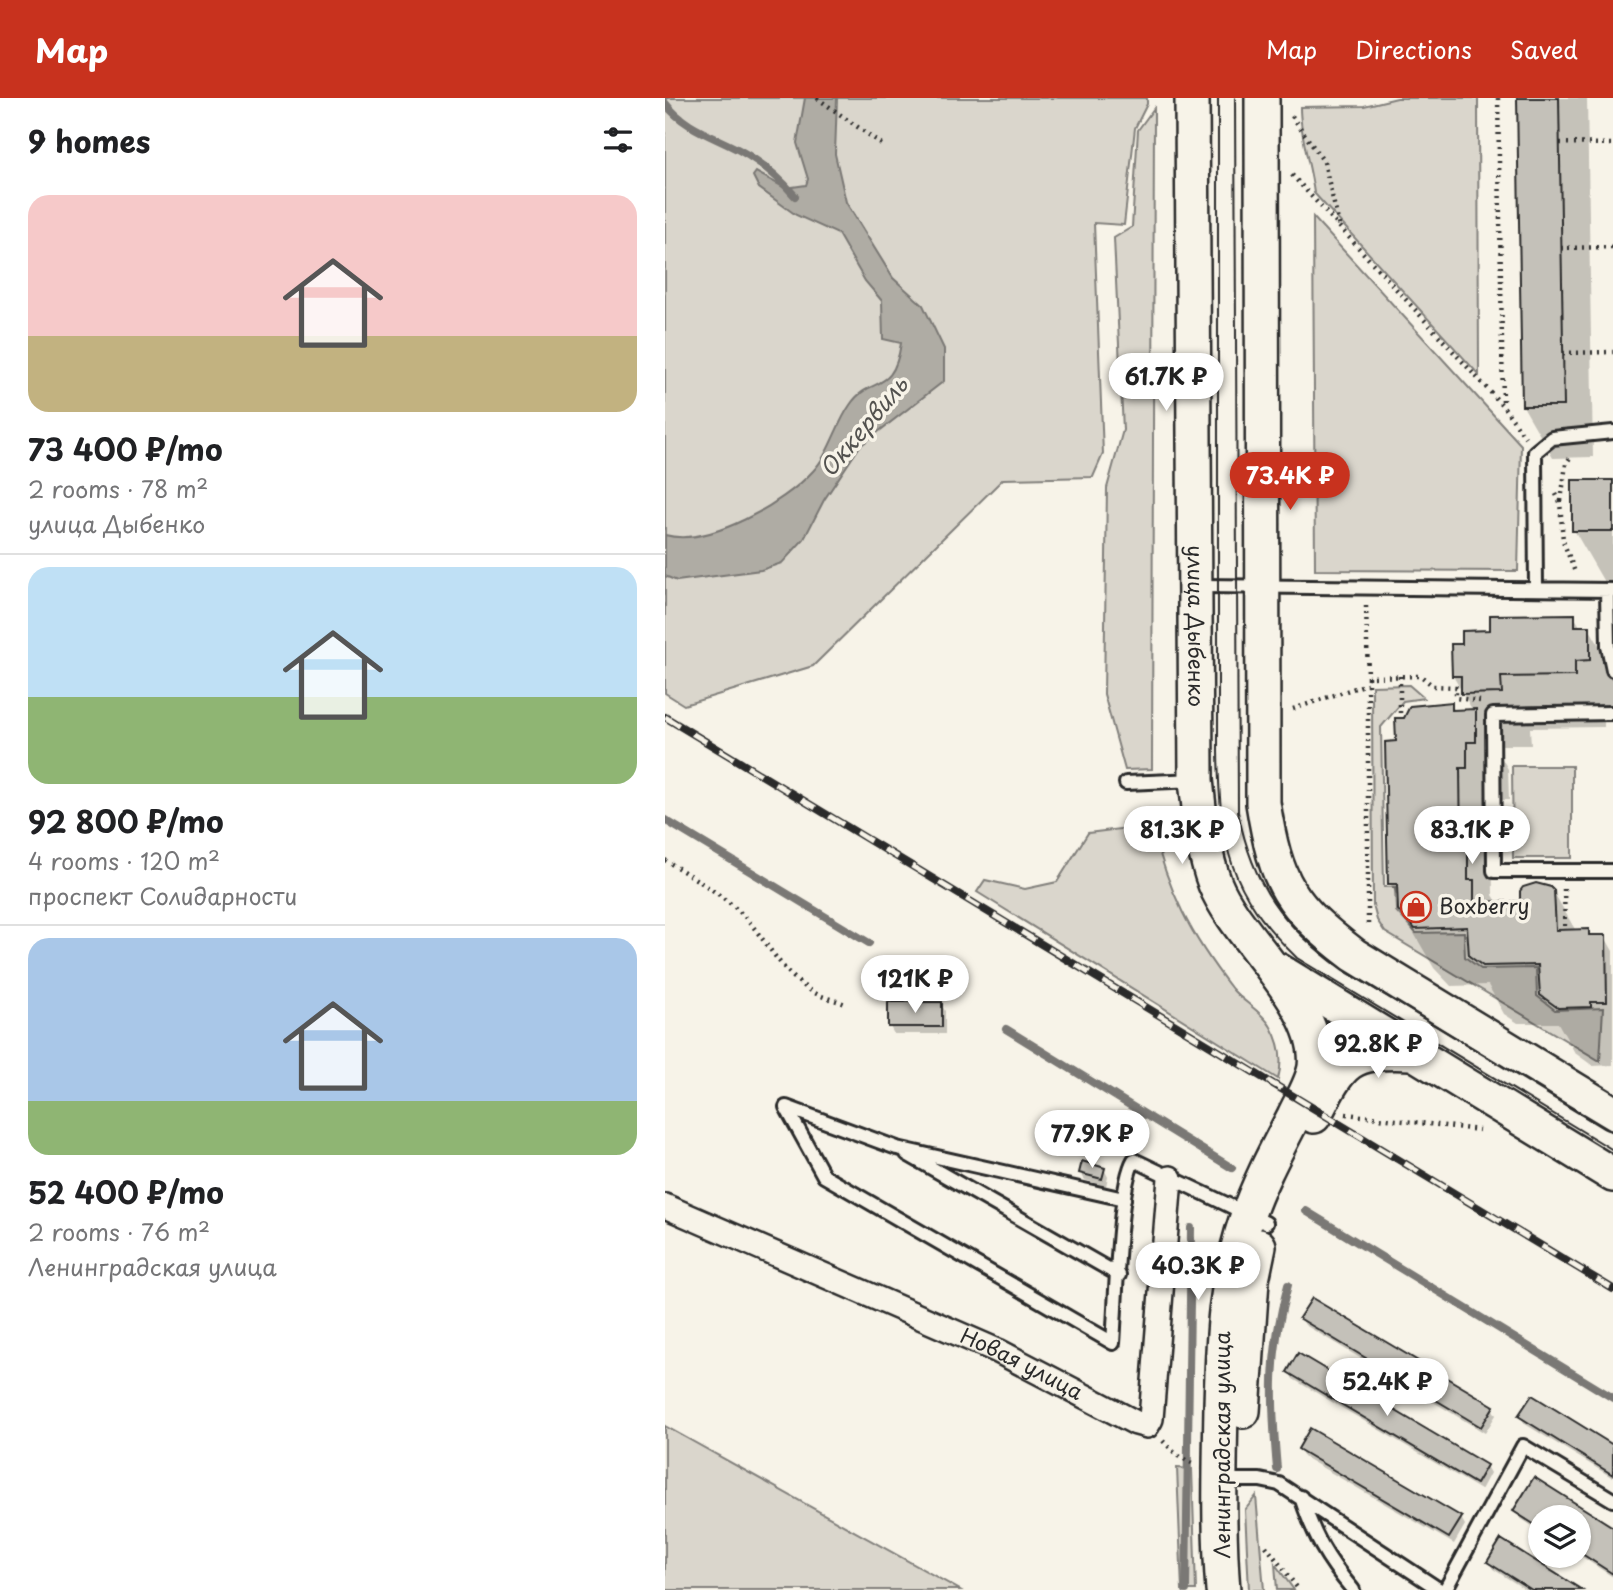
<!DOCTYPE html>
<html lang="en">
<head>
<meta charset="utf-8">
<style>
	body { margin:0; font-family:"Playpen Sans",sans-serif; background:#f2f2f2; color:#202124; height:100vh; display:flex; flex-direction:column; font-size:26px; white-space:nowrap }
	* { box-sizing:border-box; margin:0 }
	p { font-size:23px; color:#757577 }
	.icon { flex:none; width:38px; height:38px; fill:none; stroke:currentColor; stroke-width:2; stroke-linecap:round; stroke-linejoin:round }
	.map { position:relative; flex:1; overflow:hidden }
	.panel { display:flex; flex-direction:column; background:#fff; width:665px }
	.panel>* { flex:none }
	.buttons { position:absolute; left:863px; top:1407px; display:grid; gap:14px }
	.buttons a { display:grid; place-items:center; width:63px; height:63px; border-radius:50%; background:#fff; box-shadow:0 2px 5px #0004; font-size:35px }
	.price { position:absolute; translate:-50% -60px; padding:0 16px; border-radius:24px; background:#fff; color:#222; font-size:23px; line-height:46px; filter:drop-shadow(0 2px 4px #0008) }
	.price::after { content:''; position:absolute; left:50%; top:42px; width:21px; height:16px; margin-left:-10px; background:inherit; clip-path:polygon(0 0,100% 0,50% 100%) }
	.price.selected { background:#c8321e; color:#fff }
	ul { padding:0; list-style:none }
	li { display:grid; align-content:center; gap:14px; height:371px; padding:0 28px }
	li+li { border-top:2px solid #e0e0e0 }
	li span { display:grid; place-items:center; height:217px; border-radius:21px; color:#555 }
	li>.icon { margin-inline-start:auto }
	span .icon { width:126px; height:126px; fill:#fffc; stroke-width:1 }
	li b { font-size:30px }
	h2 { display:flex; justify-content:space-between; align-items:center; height:84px; padding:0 28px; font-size:30px }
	header { display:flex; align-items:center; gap:42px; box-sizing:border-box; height:98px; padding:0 35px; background:#c8321e; color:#fff }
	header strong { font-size:33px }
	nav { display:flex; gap:38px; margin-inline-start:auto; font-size:24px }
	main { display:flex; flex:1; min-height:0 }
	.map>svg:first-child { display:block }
</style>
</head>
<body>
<header>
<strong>Map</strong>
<nav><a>Map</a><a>Directions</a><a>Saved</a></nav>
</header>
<main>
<section class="panel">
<h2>9 homes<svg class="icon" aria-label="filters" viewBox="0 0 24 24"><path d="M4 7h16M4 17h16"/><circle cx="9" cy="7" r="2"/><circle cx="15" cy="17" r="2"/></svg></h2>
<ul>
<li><span style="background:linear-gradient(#f6c9c9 65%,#c2b280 0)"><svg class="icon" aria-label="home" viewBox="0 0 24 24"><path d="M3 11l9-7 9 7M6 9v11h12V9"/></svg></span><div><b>73 400 ₽/mo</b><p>2 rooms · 78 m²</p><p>улица Дыбенко</p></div></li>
<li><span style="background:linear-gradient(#bfe0f5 60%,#8fb573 0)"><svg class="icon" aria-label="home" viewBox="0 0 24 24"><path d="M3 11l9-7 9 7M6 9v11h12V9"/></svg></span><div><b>92 800 ₽/mo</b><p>4 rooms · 120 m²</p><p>проспект Солидарности</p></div></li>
<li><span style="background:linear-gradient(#a9c7e8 75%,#8fb573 0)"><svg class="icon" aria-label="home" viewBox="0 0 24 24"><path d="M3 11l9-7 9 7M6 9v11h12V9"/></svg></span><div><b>52 400 ₽/mo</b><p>2 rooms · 76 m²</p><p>Ленинградская улица</p></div></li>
</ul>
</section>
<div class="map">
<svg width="948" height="1492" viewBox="0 0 948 1492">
	<rect width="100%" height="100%" fill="#f7f3e8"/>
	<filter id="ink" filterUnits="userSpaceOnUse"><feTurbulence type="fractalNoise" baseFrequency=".0143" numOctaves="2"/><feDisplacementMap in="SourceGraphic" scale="14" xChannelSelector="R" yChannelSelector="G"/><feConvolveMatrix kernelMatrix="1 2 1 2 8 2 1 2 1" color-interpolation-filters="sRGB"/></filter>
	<g filter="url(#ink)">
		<path fill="#dad6cc" stroke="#82807c" stroke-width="2" d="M0 0H482V6L470 30 459 127 429 125 438 356 428 379 338 381 148 568 19 607 0 595Z
			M732 0H813L814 277 649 95C645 65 635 38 635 9L699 8Z
			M489 10 487 671 460 672 439 596 442 390 458 332 449 140 467 129 473 32Z
			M648 119 856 347 853 473 650 472Z
			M744 587 759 600 738 603 716 629 719 789H730L731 813 751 835 799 834 800 859 816 871 871 870 872 898 890 912 938 910 935 963 720 834 712 822 708 807 707 588Z
			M847 668H907V760H848Z
			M487 727C503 793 525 837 567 891 578 904 598 914 606 929 615 945 618 963 613 981L312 794 320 782 360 791 392 784 423 735Z
			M0 1328 295 1492H0Z
			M512 1370 527 1371 531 1492H517Z
			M591 1398 599 1492H584L580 1412Z
			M610 1466 629 1492H612Z"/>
		<path fill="#afaca4" stroke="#7a7874" stroke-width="2" d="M140 0H172L170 56 181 104 228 180 258 207 279 251V283L195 348 159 402 139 441 117 465 96 472 12 483 0 478V437C44 449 119 405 148 373 165 355 171 327 185 307 206 276 228 299 236 245L218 241 217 203 200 183 173 136 131 117 94 90 88 78 91 74 120 90 141 87 143 81 132 45Z"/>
		<path fill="#0003" d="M854 0H922L928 359 888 360 858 308Z
			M948 384V484H939L909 432Z
			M909 518 916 530H924L948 571V614H939V629L865 630 866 647H829L843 671 844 702H835L827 728 828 797 833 805H857L888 793 911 833H923L927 839H940L948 853V967L928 968 910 955 893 925H853L839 916 823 887 786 888 769 870 735 811 734 802 725 785 733 645 740 622 786 606 790 613H808L788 578 799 547 826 534Z
			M276 906 280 913V936H229L225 929Z
			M439 1071 443 1079 441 1088 420 1082 415 1074Z
			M636 1220 827 1310 831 1317 820 1335 640 1227Z
			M624 1274 821 1368 825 1375 816 1392 628 1281Z
			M855 1318 948 1349V1380L860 1326Z
			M635 1351 796 1420 800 1427 789 1446 639 1359Z
			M870 1382 948 1431V1479L914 1457V1419H875V1433L855 1420 850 1413Z
			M824 1464 914 1492H861L828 1471Z"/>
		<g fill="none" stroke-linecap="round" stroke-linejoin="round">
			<path stroke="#7a7874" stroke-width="8" d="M0 5C19 30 48 38 74 52 96 64 114 79 130 98
				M0 722 204 845
				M341 931 567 1070
				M641 1113 948 1300
				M612 1371C606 1302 604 1255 623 1187
				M521 1492 526 1130"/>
		</g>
		<path fill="#c4c1b9" stroke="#2b2b2b" stroke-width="2" d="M852 0H894L899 308H857Z
			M907 382H948V433H907Z
			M910 516V528H925V562L910 563V578L836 579 837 595 796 596V578H787L786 546H797V533L825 532V517Z
			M787 604V612L811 611V644H802V670H795L796 749H803V782H809V804L855 803V793L858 789 871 785 886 789 889 792 891 832 924 831V837H941L942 904H926V909L893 910 875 897 873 867 818 868 804 858 802 829 750 831 733 812 732 786H723L720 644 731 643 730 620H739L745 608Z
			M223 904H277V929H223Z
			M417 1063 440 1070 437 1081 414 1075Z
			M647 1200 829 1308 816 1329 634 1220Z
			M633 1255 822 1367 811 1386 622 1274Z
			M867 1297 948 1347V1377L853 1318Z
			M645 1330 797 1419 784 1440 633 1351Z
			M869 1379 948 1429V1476L914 1454V1419H875V1430L848 1413Z
			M836 1441 917 1492H867L822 1464Z"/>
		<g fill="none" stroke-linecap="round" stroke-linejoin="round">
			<g stroke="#2b2b2b" stroke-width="18">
				<path id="lane" d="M533 488 948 492
					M871 491 870 354 887 340 948 334
					M942 492 943 548 948 572
					M948 615 828 617 829 773H948
					M461 685 531 682
					M242 1056 454 1177
					M459 1101 232 1050 121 1009 159 1078 448 1245C451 1208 453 1088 469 1062L601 1125
					M556 1382H595L614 1386 775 1492
					M636 1399C649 1438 661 1460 688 1492
					M780 1492 858 1348 948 1402"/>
			</g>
			<g stroke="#2b2b2b" stroke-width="28">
				<g id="street">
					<path id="s1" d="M0 1108 333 1253 471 1325 482 1328 486 1321 505 1080"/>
				</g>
			</g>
			<g stroke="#2b2b2b" stroke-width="38">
				<g id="secondary">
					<path id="s2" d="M527 0 531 682C535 717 537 752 550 786 572 841 657 907 650 969 647 986 636 1003 629 1018 612 1051 594 1084 582 1119 559 1188 558 1235 556 1307 555 1369 553 1430 558 1492"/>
					<path d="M597 0 598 705C611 786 624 807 689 857L948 1015"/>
					<path d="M613 872 948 1077"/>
					<path d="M649 1018C677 963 683 952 747 955"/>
					<path d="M578 1313 587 1182 594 1148"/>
				</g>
			</g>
			<path stroke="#2b2b2b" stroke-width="4.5" stroke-dasharray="2 5" stroke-linecap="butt" d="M152 0 218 47
				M833 0 838 307
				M627 18 659 64 675 131
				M895 45 948 46
				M627 77 838 308 860 339
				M896 150 948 149
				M898 255 948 254
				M891 396 895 404 898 443 910 474
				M896 403 901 366 906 358
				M948 433V434
				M701 508 703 579 756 578 768 588 791 589V600L815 603
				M735 578V618
				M703 579V830
				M628 611 702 586
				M0 762C27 779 56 795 79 818 103 844 119 880 152 896 162 901 172 902 182 907
				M899 791 900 832
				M681 1016 814 1032
				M498 1343 513 1358 527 1365
				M601 1448 634 1492"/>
			<use href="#lane" stroke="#f7f3e8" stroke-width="12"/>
			<use href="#street" stroke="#f7f3e8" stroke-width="23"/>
			<use href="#secondary" stroke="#f7f3e8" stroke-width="33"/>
			<path stroke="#2b2b2b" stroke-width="2" d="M553 0V654C555 747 563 793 632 860L948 1052
				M570 0 573 714C588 788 617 828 678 872L948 1034"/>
			<g stroke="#2b2b2b" stroke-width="8">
				<path id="rail" d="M0 619 948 1191"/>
			</g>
			<use href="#rail" stroke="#f7f3e8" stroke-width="5" stroke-dasharray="16" stroke-linecap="butt"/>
		</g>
	</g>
	<defs>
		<g id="shop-ring" transform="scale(1.575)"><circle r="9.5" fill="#f7f3e8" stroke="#c8321e" stroke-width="1.5"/><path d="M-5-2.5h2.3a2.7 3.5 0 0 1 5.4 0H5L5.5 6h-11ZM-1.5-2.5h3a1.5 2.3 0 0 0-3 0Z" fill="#c8321e"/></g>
	</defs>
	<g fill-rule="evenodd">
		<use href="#shop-ring" x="751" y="809"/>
	</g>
	<g text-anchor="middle" stroke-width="7" stroke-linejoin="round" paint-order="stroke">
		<g font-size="21" fill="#2b2b2b" stroke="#f7f3e8">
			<text dy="7" stroke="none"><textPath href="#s2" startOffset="528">улица Дыбенко</textPath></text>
			<text dy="7" stroke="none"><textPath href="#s1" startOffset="390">Новая улица</textPath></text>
			<text transform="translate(558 1347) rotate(-90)" y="7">Ленинградская улица</text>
		</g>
		<g font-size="21" fill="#2b2b2b" stroke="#f7f3e8" text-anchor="start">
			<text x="774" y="816">Boxberry</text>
		</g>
		<g font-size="23" font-style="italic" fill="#53524f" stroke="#f7f3e8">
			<text transform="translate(199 329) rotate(-50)" y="8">Оккервиль</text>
		</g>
	</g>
</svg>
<div class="buttons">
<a><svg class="icon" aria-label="layers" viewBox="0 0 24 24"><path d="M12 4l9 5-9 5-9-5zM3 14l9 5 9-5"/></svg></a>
</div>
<b class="price" style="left:501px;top:315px">61.7K ₽</b>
<b class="price selected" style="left:625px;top:414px">73.4K ₽</b>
<b class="price" style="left:517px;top:768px">81.3K ₽</b>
<b class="price" style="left:807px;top:768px">83.1K ₽</b>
<b class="price" style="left:250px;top:917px">121K ₽</b>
<b class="price" style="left:713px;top:982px">92.8K ₽</b>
<b class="price" style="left:427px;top:1072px">77.9K ₽</b>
<b class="price" style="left:533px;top:1204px">40.3K ₽</b>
<b class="price" style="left:722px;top:1320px">52.4K ₽</b>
</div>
</main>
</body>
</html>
